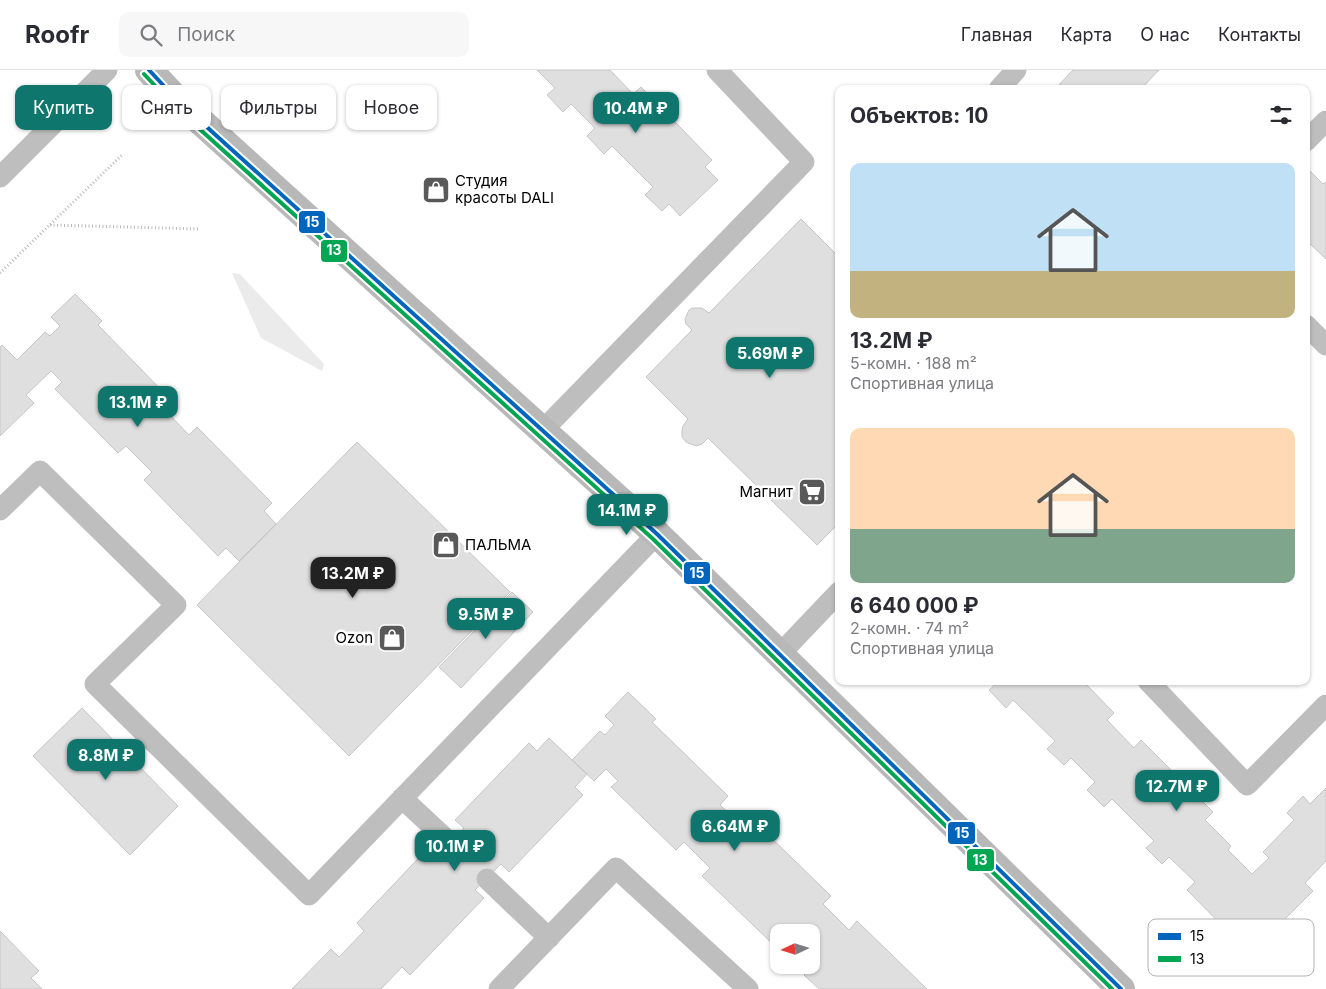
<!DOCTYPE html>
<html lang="ru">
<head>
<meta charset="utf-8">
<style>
	body { margin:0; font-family:Inter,sans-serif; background:#f7f7f7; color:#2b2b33; height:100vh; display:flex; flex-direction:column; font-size:19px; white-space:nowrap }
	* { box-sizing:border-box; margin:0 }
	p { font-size:16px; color:#7c7c81 }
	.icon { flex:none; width:28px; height:28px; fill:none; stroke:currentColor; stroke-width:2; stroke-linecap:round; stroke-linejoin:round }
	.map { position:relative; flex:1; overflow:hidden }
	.drawer { position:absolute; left:835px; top:15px; width:475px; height:600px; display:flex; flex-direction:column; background:#fff; border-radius:10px; box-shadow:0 1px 4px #0004 }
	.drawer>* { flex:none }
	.banner { position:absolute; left:15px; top:15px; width:475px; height:45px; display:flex; gap:10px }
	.needle { width:32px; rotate:266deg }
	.controls { position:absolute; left:770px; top:854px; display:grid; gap:10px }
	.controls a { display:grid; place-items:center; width:50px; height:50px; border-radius:10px; background:#fff; box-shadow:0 1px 4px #0004; font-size:25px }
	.price { position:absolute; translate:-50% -42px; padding:0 11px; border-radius:10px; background:#0f766e; color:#fff; font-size:16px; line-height:32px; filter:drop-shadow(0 1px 2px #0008) }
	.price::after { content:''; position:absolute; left:50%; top:30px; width:15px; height:11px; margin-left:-8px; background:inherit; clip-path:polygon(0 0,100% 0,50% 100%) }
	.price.current { background:#222; color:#fff }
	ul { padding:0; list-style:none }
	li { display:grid; align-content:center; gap:10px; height:265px; padding:0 15px }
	li span { display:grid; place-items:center; height:155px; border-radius:10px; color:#555 }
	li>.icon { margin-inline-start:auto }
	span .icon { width:90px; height:90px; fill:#fffc; stroke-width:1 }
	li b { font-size:21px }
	h2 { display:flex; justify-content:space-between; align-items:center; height:60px; padding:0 15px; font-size:21px }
	.pill { padding:0 18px; border-radius:10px; background:#fff; box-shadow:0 1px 4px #0004; font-size:18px; line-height:45px }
	.pill.current { background:#0f766e; color:#fff }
	header { display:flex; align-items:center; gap:30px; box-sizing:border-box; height:70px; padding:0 25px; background:#fff; border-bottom:1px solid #e1e1e2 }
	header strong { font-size:24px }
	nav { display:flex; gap:28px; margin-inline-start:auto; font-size:18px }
	.search { width:350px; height:45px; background:#f7f7f7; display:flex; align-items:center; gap:12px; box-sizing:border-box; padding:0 18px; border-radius:10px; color:#7c7c81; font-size:19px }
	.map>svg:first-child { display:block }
</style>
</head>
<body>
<header>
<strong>Roofr</strong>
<div class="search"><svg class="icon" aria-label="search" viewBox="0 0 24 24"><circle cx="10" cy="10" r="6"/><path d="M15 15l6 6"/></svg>Поиск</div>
<nav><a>Главная</a><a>Карта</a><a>О нас</a><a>Контакты</a></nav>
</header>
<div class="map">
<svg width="1326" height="919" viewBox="0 0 1326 919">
	<rect width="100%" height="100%" fill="#fff"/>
	<path fill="#ebebeb" d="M232 203 240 204 324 294 322 301 261 268Z"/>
	<path fill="#dfdfdf" stroke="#c6c6c6" d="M537 0H610L633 24 641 17 712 90 705 97 718 110 680 146 669 134 662 141 645 125 653 117 612 76 604 84 587 66 595 58 571 34 563 42 547 25 555 18Z
		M1073 0H1159L1141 19H1055Z
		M1309 100 1323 114 1326 112V189L1306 170V103Z
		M801 149 839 187V453L817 475 708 368 702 374 696 376 686 372 682 367V361L683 356 688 349 646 307 692 260 686 254 685 249 689 240 692 238H702L709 243Z
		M75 224 102 251 98 255 172 331 164 339 189 365 197 357 272 433 264 441 276 454 239 491 226 478 218 486 144 410 152 402 126 376 118 383 55 319 62 312 51 301 26 325 34 333 0 366V277L2 275 17 290 45 262 50 266 60 256 51 247Z
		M357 372 510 522 349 686 197 535Z
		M512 522 533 542 461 618 439 597Z
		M996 611H1083L1114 643 1107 650 1134 678 1141 670 1213 742 1205 750 1231 776 1228 780 1252 804 1269 788 1263 782 1294 750 1287 743 1303 726 1310 734 1326 718V791L1305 813 1313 821 1250 884 1187 820 1195 812 1169 787 1162 794 1146 778 1154 771 1112 729 1104 737 1087 720 1095 712 1071 688 1064 695 1047 679 1055 671 1013 630 1006 638 989 620 997 613Z
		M628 622 656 649 652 652 728 726 720 735 747 760 755 752 831 826 823 834 849 860 857 851 927 919H819L804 905 812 897 810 895 811 862H779V880L702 806 710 798 684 772 676 780 611 717 618 711 606 699 594 711 572 690 600 661 605 665 614 655 605 646Z
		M82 638 178 736 130 785 33 686Z
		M549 668 587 704 575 717 583 725 509 802 501 794 475 820 484 828 410 905 402 897 381 919H292L331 879 339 887 364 861 357 853 430 776 438 784 464 758 455 750 529 673 537 681Z
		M0 861 39 901 31 908 42 919H0Z"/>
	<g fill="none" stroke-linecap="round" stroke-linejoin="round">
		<path stroke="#b9b9b9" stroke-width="3" stroke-dasharray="1 2.5" stroke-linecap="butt" d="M50 155 200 159
			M0 203 123 84"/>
		<path stroke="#bebebe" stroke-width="21" d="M999 19 1016 0
			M1306 71 1326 51
			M0 107 107 0
			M1306 255 1326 275
			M542 361 804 92 717 0
			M0 440 40 401 176 535 95 614 309 825 657 464
			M780 584 839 522
			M1148 611 1247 715 1326 635
			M402 728 449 772
			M487 809 549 868
			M499 919 616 798 748 919"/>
		<path stroke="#b8b8b8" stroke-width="28" d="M149 0 177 30 657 464 1121 919"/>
		<g stroke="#fff" stroke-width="8">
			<path id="bus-1" d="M149 0 177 30 657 464 1121 919"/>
		</g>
		<g stroke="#fff" stroke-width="8">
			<path id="bus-2" d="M144 4 173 35 653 469 1112 919"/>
		</g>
		<use href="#bus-1" stroke="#0065bd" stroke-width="4"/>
		<use href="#bus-2" stroke="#00a651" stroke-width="4"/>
	</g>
	<defs>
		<g id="shop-square" transform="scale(1.4375)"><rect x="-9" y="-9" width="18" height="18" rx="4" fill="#595959" stroke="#fff"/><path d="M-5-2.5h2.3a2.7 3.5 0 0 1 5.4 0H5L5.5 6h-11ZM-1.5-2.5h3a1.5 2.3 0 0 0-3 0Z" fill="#fff"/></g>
		<g id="supermarket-square" transform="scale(1.4375)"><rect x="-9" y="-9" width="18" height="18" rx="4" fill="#595959" stroke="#fff"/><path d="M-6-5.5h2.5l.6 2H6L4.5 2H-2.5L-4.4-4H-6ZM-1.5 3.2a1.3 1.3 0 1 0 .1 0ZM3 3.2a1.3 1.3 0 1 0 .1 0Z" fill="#fff"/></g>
	</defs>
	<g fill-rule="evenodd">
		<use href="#shop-square" x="436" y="120"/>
		<use href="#supermarket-square" x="812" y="422"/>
		<use href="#shop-square" x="446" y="475"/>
		<use href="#shop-square" x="392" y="568"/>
	</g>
	<g text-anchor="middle" stroke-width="5" stroke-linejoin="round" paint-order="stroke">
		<g font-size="15" fill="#000" stroke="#fff" text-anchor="start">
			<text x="455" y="116">Студия<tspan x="455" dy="17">красоты DALI</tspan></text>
			<text x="793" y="427" text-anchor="end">Магнит</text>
			<text x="465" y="480">ПАЛЬМА</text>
			<text x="373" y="573" text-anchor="end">Ozon</text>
		</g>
	</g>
	<rect x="1148" y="849" width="166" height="57" rx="8" fill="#fff" stroke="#b2b2b2" stroke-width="1"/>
	<rect x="1158" y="863" width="23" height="7" fill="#0065bd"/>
	<rect x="1158" y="886" width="23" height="6" fill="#00a651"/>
	<g font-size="14" fill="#000">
		<text x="1190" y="871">15</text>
		<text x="1190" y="894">13</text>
	</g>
	<g stroke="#fff" stroke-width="2">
		<rect x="298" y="140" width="28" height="24" rx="5" fill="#0065bd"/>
		<rect x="320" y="169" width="28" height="24" rx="5" fill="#00a651"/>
		<rect x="683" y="491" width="28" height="24" rx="5" fill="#0065bd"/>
		<rect x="947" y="751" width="29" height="24" rx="5" fill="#0065bd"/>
		<rect x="966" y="778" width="29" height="24" rx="5" fill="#00a651"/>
	</g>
	<g font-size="14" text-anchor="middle" font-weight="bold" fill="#fff">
		<text x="312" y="157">15</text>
		<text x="334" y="185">13</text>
		<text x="697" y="508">15</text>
		<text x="962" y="768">15</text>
		<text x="980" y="795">13</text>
	</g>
</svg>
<div class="controls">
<a><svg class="needle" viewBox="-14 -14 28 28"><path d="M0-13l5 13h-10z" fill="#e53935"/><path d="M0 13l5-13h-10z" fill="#7c7c81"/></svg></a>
</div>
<b class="price" style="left:636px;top:64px">10.4M ₽</b>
<b class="price" style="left:770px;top:309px">5.69M ₽</b>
<b class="price" style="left:138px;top:358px">13.1M ₽</b>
<b class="price" style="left:627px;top:466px">14.1M ₽</b>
<b class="price current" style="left:353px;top:529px">13.2M ₽</b>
<b class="price" style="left:486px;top:570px">9.5M ₽</b>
<b class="price" style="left:106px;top:711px">8.8M ₽</b>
<b class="price" style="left:1177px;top:742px">12.7M ₽</b>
<b class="price" style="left:735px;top:782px">6.64M ₽</b>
<b class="price" style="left:455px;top:802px">10.1M ₽</b>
<div class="banner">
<a class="pill current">Купить</a>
<a class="pill">Снять</a>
<a class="pill">Фильтры</a>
<a class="pill">Новое</a>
</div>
<section class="drawer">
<h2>Объектов: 10<svg class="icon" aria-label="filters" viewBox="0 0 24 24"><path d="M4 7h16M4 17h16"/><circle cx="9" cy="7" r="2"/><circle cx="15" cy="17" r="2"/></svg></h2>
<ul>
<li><span style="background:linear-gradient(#bfe0f5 70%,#c2b280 0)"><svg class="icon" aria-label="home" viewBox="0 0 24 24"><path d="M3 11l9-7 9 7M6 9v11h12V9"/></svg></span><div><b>13.2M ₽</b><p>5-комн. · 188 m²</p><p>Спортивная улица</p></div></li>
<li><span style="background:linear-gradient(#ffd9b3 65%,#7fa58c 0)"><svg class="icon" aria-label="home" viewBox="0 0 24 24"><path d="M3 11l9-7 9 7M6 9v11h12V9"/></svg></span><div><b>6 640 000 ₽</b><p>2-комн. · 74 m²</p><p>Спортивная улица</p></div></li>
</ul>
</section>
</div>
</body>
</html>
